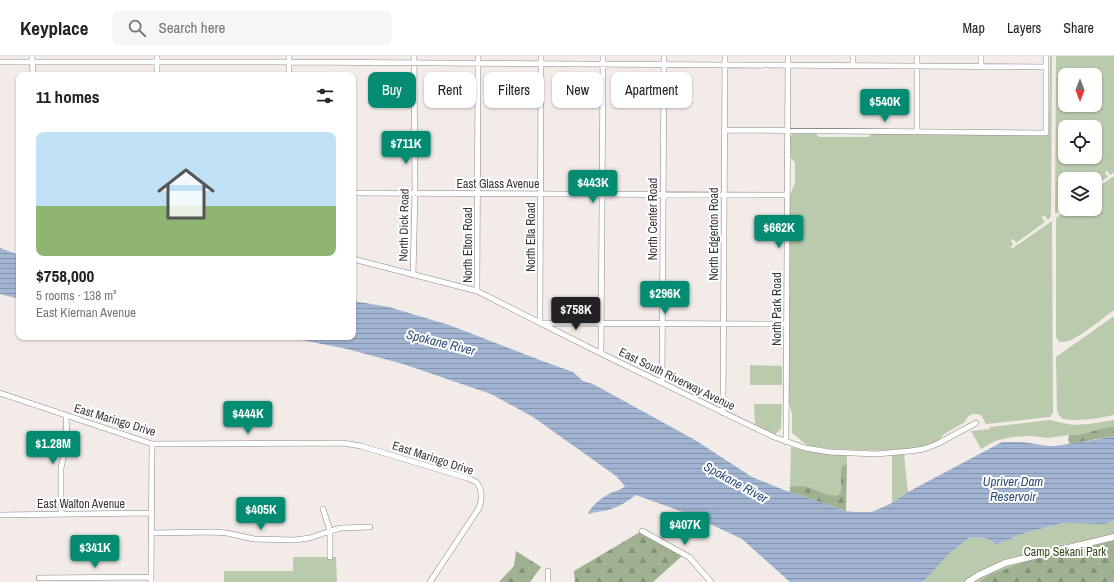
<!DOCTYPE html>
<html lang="en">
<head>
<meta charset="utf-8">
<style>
	body { margin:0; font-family:"Archivo Narrow",sans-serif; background:#f6f6f6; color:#222; height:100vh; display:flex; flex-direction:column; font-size:15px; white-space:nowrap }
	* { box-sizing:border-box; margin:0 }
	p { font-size:13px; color:#767676 }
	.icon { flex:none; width:22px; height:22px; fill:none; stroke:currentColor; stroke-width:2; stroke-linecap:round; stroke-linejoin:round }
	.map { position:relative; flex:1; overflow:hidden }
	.drawer { position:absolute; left:16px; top:16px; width:340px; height:268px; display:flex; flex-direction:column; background:#fff; border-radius:8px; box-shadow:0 1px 3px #0004 }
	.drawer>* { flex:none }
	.guide { position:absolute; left:368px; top:16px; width:380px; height:36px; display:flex; gap:8px }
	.needle { width:26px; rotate:180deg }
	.fabs { position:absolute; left:1058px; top:12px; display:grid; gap:8px }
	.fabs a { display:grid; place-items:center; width:44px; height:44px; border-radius:8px; background:#fff; box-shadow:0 1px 3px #0004; font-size:20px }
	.price { position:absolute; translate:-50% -34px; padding:0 9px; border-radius:4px; background:#048c73; color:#fff; font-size:13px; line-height:26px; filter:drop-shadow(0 1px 2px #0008) }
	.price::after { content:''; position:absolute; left:50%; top:24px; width:12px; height:9px; margin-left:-6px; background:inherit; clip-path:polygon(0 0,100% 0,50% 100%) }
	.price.active { background:#222; color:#fff }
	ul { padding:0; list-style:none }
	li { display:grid; align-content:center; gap:8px; height:212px; padding:0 20px }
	li span { display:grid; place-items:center; height:124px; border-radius:8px; color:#555 }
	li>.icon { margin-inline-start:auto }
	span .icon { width:72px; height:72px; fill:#fffc; stroke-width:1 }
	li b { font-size:17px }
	h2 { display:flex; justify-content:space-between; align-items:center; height:48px; padding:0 20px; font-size:17px }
	.tag { padding:0 14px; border-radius:8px; background:#fff; box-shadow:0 1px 3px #0004; font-size:14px; line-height:36px }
	.tag.active { background:#048c73; color:#fff }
	header { display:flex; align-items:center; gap:24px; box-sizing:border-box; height:56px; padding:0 20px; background:#fff; border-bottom:1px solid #e0e0e0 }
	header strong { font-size:19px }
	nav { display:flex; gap:22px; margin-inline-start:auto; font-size:14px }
	.search { width:280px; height:36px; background:#f6f6f6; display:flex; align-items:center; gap:10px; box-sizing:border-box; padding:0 14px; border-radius:8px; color:#767676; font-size:15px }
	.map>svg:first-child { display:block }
</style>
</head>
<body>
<header>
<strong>Keyplace</strong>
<div class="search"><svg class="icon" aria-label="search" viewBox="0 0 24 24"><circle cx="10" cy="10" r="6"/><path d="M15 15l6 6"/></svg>Search here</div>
<nav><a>Map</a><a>Layers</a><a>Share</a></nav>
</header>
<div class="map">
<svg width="1114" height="526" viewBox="0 0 1114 526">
	<defs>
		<pattern id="forest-firs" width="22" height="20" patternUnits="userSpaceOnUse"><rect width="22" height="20" fill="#a0b192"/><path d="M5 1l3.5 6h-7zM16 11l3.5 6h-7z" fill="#839178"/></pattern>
		<pattern id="water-rules" width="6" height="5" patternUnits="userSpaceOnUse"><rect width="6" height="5" fill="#a1b5d2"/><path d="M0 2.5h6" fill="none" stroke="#8494ab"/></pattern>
	</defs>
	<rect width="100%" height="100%" fill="#f2ebe8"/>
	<path fill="#bacaac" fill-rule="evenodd" d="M1050 0H1052L1051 160 1048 164 1045 160H1043L1042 162 1045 166 1016 187 1014 183 1011 184 1013 189 1010 191 1013 192 1052 165 1053 357 1050 361 986 368 981 359C973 357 968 358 965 366L944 378 940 383 934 387 923 391 892 395 832 393 808 390 792 377V358L789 347 790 139 795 127V106L791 102 790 83 791 80 795 76 814 77 820 81H868L873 77 1029 79 1049 80Z
		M1056 0H1114V116L1110 119 1108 116 1106 115 1105 117 1108 121 1095 130V123H1065V151L1055 158ZM1065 19H1095V49H1065ZM1065 71H1095V101H1065Z
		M1114 120V254C1104 261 1073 288 1062 286 1058 286 1057 283 1056 280V162L1068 153H1095V133Z
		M1114 260V359C1097 362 1081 366 1063 363L1058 358 1057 352 1056 301Z
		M750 309 782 310V329H750Z
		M754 348H782L781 373 775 378 755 368Z
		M1049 364 1073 369 1089 368 1114 364V371L1078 379H1069L1048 382 1031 380 1012 381 995 385 981 393 971 375 990 373V371Z
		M791 391 806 395 847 399V408L843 409 841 413V436L838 439C819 441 812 425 790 431Z
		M904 398 908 436 892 447V399Z
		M1114 465V526H923L948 499 970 481 986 482 996 488 1007 485 1018 479 1062 467 1105 468Z
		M293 501H336L337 526H224V515H293Z"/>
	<path fill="url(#forest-firs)" d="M1110 371H1114V380L1070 388 1068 384 1069 379H1078Z
		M847 408 846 455 790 436V431C812 425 819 441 838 439L841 436V413L843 409Z
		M640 476 682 500 653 526H575L574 515Z
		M1114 485V526H979L989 519 1027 505Z
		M516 495 541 511 530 526H499L514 510Z"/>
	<path fill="url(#water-rules)" d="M0 192 19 199V243L0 238Z
		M353 245 389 251 449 269 545 306 573 316 583 325 593 328 695 384 752 421 784 434 846 455 854 456H872L892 447 908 436 1002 386H1022L1048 390H1055L1094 384 1114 380V465L1105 468 1062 467 1018 479 1007 485 996 488 986 482 970 481 948 499 923 526H790L742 483 691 459 636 439C628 445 620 450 611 453 604 456 596 455 589 458L588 457C592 450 600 443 607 439 613 435 620 435 625 430L616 420 533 361 491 338 403 308 347 293 287 281H353Z"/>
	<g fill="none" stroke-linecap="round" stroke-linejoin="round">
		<g stroke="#8e8884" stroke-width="6">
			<path id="minor" d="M32 0 33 19
				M157 0V19
				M289 0V19
				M0 6H289L1046 11
				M853 10V0
				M981 11V0
				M725 74 1046 77V0
				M917 75V0
				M353 137 787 139
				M353 203 477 235 594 294 774 381 805 392 830 396 876 398 910 395 924 393 937 388 976 367
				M413 219 415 137 414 0
				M477 235 478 0
				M540 266 541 0
				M544 267 787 268
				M601 297 603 0
				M662 326 664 0
				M0 337 152 388 343 387 361 390 467 422C470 423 474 425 476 426 483 433 482 444 479 452L430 526
				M723 357 725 0
				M786 386 788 0
				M323 453 330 475V501
				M61 458V412L67 384 66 360
				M0 459 151 457
				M642 475 689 501 711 526
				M151 477 212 476 227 477 254 483 294 484 310 482 330 475 341 472 370 471
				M548 515V526
				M39 522 151 521
				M151 526 152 388"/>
		</g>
		<g stroke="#8e8884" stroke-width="7">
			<path id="major" d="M968 526 979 519 1005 507 1114 481"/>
		</g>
		<use href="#minor" stroke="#fff" stroke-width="5"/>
		<use href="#major" stroke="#fff" stroke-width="6"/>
	</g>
	<g text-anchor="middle" stroke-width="4" stroke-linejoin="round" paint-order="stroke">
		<g font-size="12" fill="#3a3736" stroke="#fff">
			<text x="498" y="132">East Glass Avenue</text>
			<text transform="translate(653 163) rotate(-90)" y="4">North Center Road</text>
			<text transform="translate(404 169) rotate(-89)" y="4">North Dick Road</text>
			<text transform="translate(714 178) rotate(-90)" y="4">North Edgerton Road</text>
			<text transform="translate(531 181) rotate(-90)" y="4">North Ella Road</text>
			<text transform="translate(468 189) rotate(-90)" y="4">North Elton Road</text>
			<text transform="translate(777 253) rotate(-90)" y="4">North Park Road</text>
			<text transform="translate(677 323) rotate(26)" y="4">East South Riverway Avenue</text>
			<text transform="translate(115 364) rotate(17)" y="4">East Maringo Drive</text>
			<text transform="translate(433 402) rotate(18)" y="4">East Maringo Drive</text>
			<text x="81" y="452">East Walton Avenue</text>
		</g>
		<g font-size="12" fill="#344a1a" stroke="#fff">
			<text x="1065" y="500">Camp Sekani Park</text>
		</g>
		<g font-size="13" font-style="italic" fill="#304e77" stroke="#fff">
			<text transform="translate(441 286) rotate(14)" y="5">Spokane River</text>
			<text x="1013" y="430">Upriver Dam<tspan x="1013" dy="15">Reservoir</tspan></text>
			<text transform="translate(736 426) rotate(29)" y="5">Spokane River</text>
		</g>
	</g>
</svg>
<div class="fabs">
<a><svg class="needle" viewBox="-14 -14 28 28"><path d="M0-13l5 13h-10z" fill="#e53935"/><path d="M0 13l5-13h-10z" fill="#767676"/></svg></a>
<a><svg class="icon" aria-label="locate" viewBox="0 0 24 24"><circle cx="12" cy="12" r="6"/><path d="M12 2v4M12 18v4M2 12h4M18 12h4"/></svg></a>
<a><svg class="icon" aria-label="layers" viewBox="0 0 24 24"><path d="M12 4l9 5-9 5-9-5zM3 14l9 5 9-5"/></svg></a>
</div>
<b class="price" style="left:885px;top:67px">$540K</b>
<b class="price" style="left:406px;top:109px">$711K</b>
<b class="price" style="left:593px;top:148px">$443K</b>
<b class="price" style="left:779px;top:193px">$662K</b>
<b class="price" style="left:665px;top:259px">$296K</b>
<b class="price active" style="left:576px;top:275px">$758K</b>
<b class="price" style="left:248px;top:379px">$444K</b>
<b class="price" style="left:53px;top:409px">$1.28M</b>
<b class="price" style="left:261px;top:475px">$405K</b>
<b class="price" style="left:685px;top:490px">$407K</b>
<b class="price" style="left:95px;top:513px">$341K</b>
<div class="guide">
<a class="tag active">Buy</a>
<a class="tag">Rent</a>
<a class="tag">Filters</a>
<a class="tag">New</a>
<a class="tag">Apartment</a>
</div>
<section class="drawer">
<h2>11 homes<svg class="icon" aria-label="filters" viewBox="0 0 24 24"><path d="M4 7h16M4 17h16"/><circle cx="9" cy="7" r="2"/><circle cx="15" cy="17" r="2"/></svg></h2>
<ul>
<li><span style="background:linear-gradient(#bfe0f5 60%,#8fb573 0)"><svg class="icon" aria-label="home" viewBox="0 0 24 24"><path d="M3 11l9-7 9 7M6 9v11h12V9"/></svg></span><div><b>$758,000</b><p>5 rooms · 138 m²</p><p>East Kiernan Avenue</p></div></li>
</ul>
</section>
</div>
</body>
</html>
